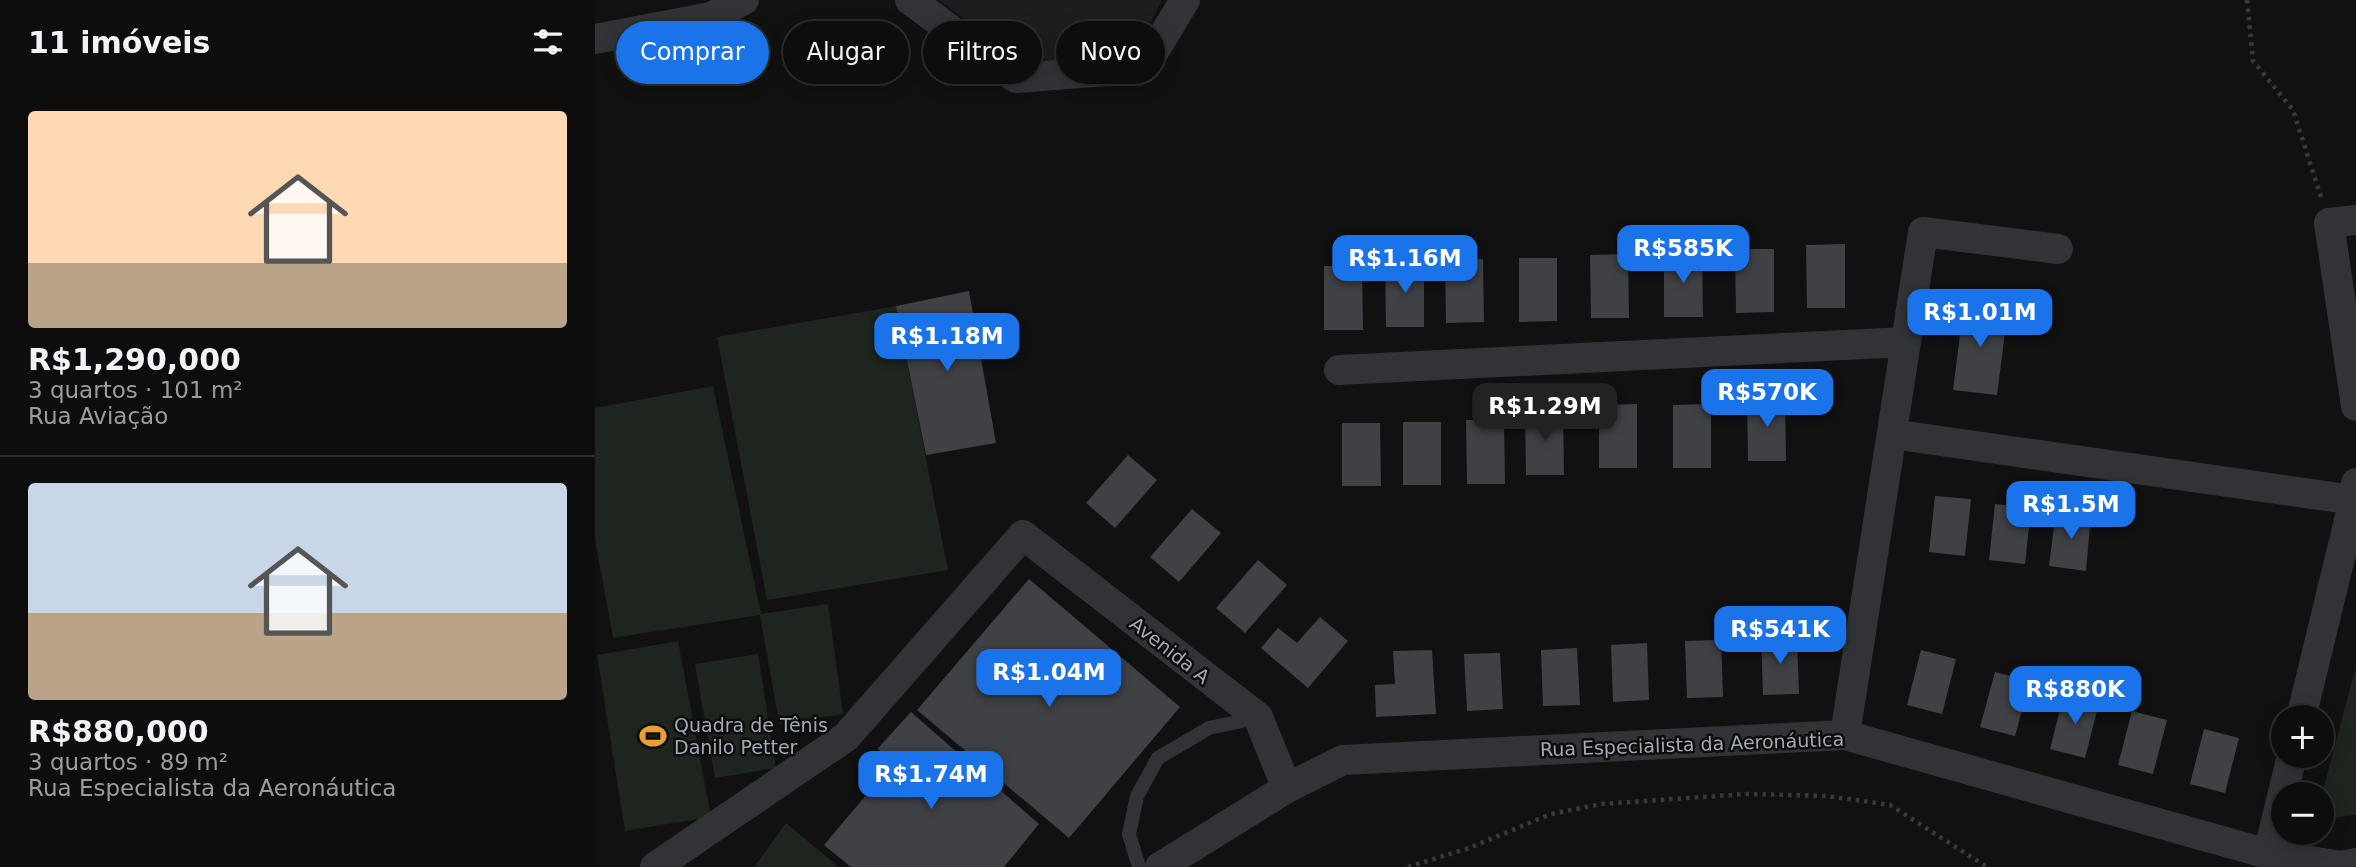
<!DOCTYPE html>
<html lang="pt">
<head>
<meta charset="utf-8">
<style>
	body { margin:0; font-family:"DejaVu Sans",sans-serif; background:#161617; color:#f1f3f6; height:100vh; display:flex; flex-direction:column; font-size:26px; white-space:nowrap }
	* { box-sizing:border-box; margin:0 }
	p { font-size:23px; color:#9a9c9e }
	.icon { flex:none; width:38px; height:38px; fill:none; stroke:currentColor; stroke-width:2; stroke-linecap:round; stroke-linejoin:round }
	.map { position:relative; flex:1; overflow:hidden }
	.details { display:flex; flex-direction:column; background:#0d0d0e; width:595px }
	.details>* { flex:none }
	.guide { position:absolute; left:21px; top:21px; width:665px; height:63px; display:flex; gap:14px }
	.tools { position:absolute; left:1676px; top:705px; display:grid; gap:14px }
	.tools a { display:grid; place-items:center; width:63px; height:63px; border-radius:50%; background:#0d0d0e; box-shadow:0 4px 18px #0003,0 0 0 2px #2d2d2e; font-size:35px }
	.price { position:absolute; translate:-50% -60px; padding:0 16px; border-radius:14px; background:#1a73e8; color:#fff; font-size:23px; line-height:46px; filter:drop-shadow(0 2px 4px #0008) }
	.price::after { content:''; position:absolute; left:50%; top:42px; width:21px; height:16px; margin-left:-10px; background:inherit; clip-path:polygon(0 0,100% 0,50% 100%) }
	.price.on { background:#222; color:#fff }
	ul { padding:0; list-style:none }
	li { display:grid; align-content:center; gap:14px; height:371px; padding:0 28px }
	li+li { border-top:2px solid #2d2d2e }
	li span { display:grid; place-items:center; height:217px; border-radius:7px; color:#555 }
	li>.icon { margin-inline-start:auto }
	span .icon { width:126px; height:126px; fill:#fffc; stroke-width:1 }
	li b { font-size:30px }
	h2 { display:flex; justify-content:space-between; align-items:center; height:84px; padding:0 28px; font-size:30px }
	.pill { padding:0 24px; border-radius:32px; background:#0d0d0e; box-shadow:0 4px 18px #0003,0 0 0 2px #2d2d2e; font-size:24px; line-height:63px }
	.pill.on { background:#1a73e8; color:#fff }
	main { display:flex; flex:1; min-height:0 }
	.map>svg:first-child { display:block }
</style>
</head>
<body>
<main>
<section class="details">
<h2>11 imóveis<svg class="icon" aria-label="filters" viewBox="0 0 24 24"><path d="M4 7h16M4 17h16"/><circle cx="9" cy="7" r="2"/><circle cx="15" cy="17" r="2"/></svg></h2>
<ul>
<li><span style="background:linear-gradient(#ffd9b3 70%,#b9a48a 0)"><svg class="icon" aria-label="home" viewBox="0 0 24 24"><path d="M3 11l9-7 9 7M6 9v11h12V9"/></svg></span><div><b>R$1,290,000</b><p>3 quartos · 101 m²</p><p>Rua Aviação</p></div></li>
<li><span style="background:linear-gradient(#c9d6e8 60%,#b9a48a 0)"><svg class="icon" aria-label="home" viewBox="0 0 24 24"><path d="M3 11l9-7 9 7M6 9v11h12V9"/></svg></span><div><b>R$880,000</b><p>3 quartos · 89 m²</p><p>Rua Especialista da Aeronáutica</p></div></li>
</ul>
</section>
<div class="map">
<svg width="1761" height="867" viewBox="0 0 1761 867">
	<rect width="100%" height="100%" fill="#111112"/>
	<path fill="#1d1d1f" d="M344 0H567L539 53 425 62Z"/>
	<path fill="#1d251e" d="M301 306 353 570 172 600 122 337Z
		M118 386 166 614 233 604 248 714 184 723 165 615 18 638 0 539V408Z
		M83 641 116 817 30 831 2 655Z
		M163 654 181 768 120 778 100 664Z
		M1761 666V815L1727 819V794Z
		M191 823 244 867H159Z"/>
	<path fill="#404145" d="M1250 244V308H1212L1211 245Z
		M1140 249H1179V312L1141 313Z
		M1107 253 1108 317H1069V254Z
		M1033 254 1034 318H996L995 255Z
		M924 258H962V321L924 322Z
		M850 259H888L889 322 851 323Z
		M790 264H829V327H791Z
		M729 266H767L768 330H729Z
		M374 291 401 443 331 455 301 306Z
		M1369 303 1413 309 1402 395 1358 390Z
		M1152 397H1190L1191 461H1153Z
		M1042 404V468H1004V405Z
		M1116 404V468H1078V405Z
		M930 411H968L969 475H931Z
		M871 420H909L910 484H872Z
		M808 422H846V485H808Z
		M747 423H785L786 486H747Z
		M533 455 562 480 520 528 491 503Z
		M1340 496 1376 499 1370 556 1334 552Z
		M1400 504 1436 508 1430 564 1394 560Z
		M597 509 626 533 584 582 555 557Z
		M1461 510 1496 514 1491 571 1454 566Z
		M663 560 692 585 650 633 621 608Z
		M434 579 585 707 474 838 322 710Z
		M725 617 753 641 713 688 666 648 683 628 702 643Z
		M1202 637 1204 694 1168 695 1166 638Z
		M1126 640 1128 697 1092 698 1090 641Z
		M1052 643 1054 700 1018 702 1016 645Z
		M982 648 985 705 948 706 946 650Z
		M837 650 841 714 781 717 780 685 800 684 798 651Z
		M1326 650 1361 659 1347 714 1312 705Z
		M905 653 908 709 872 711 869 654Z
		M1400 672 1435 681 1420 736 1385 727Z
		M1469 694 1504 703 1490 758 1455 749Z
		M1537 711 1572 720 1558 774 1523 765Z
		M316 712 444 824 409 867H256L229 845 294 768 283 748Z
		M1609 729 1644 738 1630 793 1595 784Z"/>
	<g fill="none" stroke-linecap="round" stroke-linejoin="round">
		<path stroke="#383a3e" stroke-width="4.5" stroke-dasharray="3.5 5" stroke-linecap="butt" d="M1652 0 1658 61 1698 110 1726 197
			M813 867 874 848 956 814 1006 804 1151 794 1232 796 1295 805 1392 867"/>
		<path stroke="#323337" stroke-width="14" d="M544 867 534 834 542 796 563 758 614 728 661 718"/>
		<path stroke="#323337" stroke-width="30" d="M315 0 421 78 549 68 590 0
			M0 39 116 17 149 0
			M1761 220 1734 223 1761 406
			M744 370 1311 342
			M1297 434 1759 500
			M1706 718 1759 500 1761 483
			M1250 735 1328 232 1463 249
			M1673 854 1697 756
			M60 867 251 737 428 535 663 717 692 788
			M565 867 692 788 748 760 1250 735 1673 854 1746 866 1761 863"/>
	</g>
	<defs>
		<g id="stadium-bare" transform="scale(2.1)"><path d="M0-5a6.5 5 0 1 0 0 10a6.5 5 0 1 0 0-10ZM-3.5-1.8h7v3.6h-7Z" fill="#ea9e31" stroke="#0c0c0d" stroke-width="2.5" paint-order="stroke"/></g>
	</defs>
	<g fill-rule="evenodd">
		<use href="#stadium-bare" x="58" y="736"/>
	</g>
	<g text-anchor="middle" stroke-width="5" stroke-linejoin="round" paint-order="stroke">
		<g font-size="19" fill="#a3a9b3" stroke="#0c0c0d">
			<text transform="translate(575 650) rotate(38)" y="7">Avenida A</text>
			<text transform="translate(1097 744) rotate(-2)" y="7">Rua Especialista da Aeronáutica</text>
		</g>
		<g font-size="19" fill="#a3a9b3" stroke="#0c0c0d" text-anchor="start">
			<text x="79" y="732">Quadra de Tênis<tspan x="79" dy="22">Danilo Petter</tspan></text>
		</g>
	</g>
</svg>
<div class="tools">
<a>+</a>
<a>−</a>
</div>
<b class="price" style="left:1088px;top:285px">R$585K</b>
<b class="price" style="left:810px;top:295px">R$1.16M</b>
<b class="price" style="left:1385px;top:349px">R$1.01M</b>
<b class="price" style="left:352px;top:373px">R$1.18M</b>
<b class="price" style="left:1172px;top:429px">R$570K</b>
<b class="price on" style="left:950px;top:443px">R$1.29M</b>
<b class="price" style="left:1476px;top:541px">R$1.5M</b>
<b class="price" style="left:1185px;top:666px">R$541K</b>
<b class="price" style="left:454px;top:709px">R$1.04M</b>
<b class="price" style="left:1480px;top:726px">R$880K</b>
<b class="price" style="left:336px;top:811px">R$1.74M</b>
<div class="guide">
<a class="pill on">Comprar</a>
<a class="pill">Alugar</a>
<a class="pill">Filtros</a>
<a class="pill">Novo</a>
</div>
</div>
</main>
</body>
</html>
